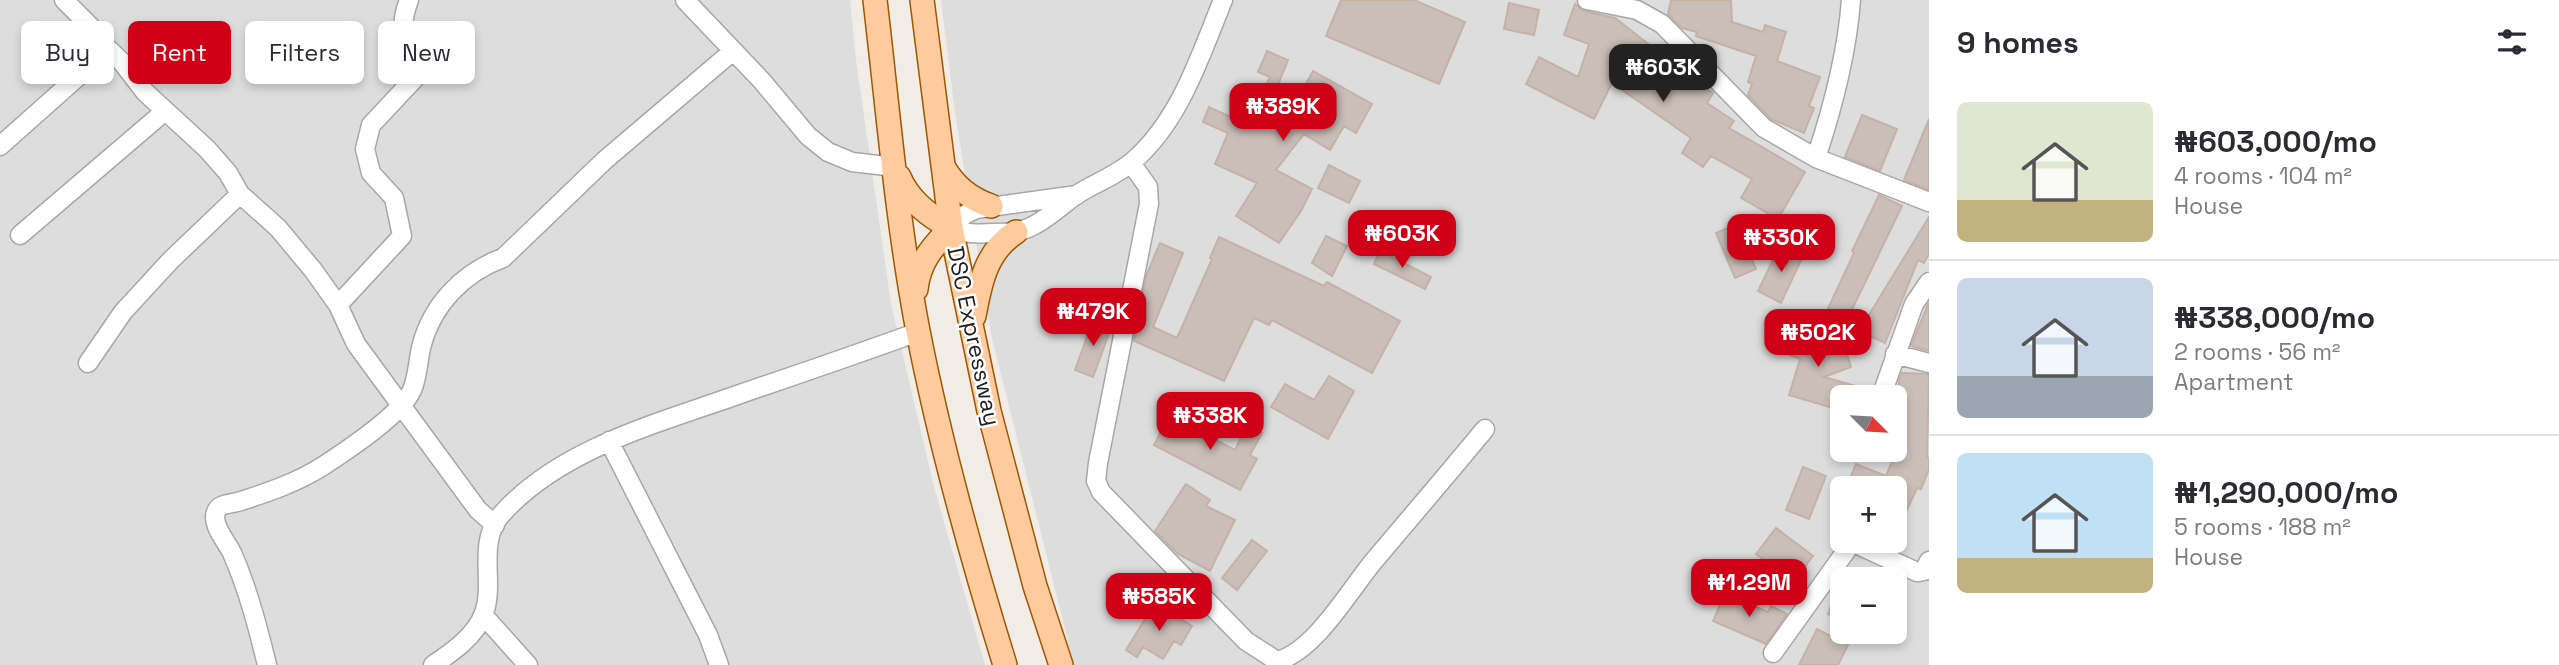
<!DOCTYPE html>
<html lang="en">
<head>
<meta charset="utf-8">
<style>
	body { margin:0; font-family:"Space Grotesk",sans-serif; background:#f2f2f3; color:#2b2b33; height:100vh; display:flex; flex-direction:column; font-size:26px; white-space:nowrap }
	* { box-sizing:border-box; margin:0 }
	p { font-size:23px; color:#7c7c81 }
	.icon { flex:none; width:38px; height:38px; fill:none; stroke:currentColor; stroke-width:2; stroke-linecap:round; stroke-linejoin:round }
	.map { position:relative; flex:1; overflow:hidden }
	.side { display:flex; flex-direction:column; background:#fff; width:630px }
	.side>* { flex:none }
	.banner { position:absolute; left:21px; top:21px; width:665px; height:63px; display:flex; gap:14px }
	.needle { width:46px; rotate:114deg }
	.controls { position:absolute; left:1830px; top:385px; display:grid; gap:14px }
	.controls a { display:grid; place-items:center; width:77px; height:77px; border-radius:10px; background:#fff; box-shadow:0 4px 10px #0003; font-size:35px }
	.price { position:absolute; translate:-50% -60px; padding:0 16px; border-radius:14px; background:#d00016; color:#fff; font-size:23px; line-height:46px; filter:drop-shadow(0 2px 4px #0008) }
	.price::after { content:''; position:absolute; left:50%; top:42px; width:21px; height:16px; margin-left:-10px; background:inherit; clip-path:polygon(0 0,100% 0,50% 100%) }
	.price.active { background:#222; color:#fff }
	ul { padding:0; list-style:none }
	li { display:flex; align-items:center; gap:21px; height:175px; padding:0 28px }
	li+li { border-top:2px solid #e1e1e2 }
	li span { display:grid; place-items:center; flex:none; width:196px; height:140px; border-radius:10px; color:#555 }
	li>.icon { margin-inline-start:auto }
	span .icon { width:84px; height:84px; fill:#fffc; stroke-width:1 }
	li b { font-size:30px }
	h2 { display:flex; justify-content:space-between; align-items:center; height:84px; padding:0 28px; font-size:30px }
	.tag { padding:0 24px; border-radius:10px; background:#fff; box-shadow:0 4px 10px #0003; font-size:24px; line-height:63px }
	.tag.active { background:#d00016; color:#fff }
	main { display:flex; flex:1; min-height:0 }
	.map>svg:first-child { display:block }
</style>
</head>
<body>
<main>
<div class="map">
<svg width="1929" height="665" viewBox="0 0 1929 665">
	<rect width="100%" height="100%" fill="#f2ece6"/>
	<path fill="#dedddd" fill-rule="evenodd" d="M0 0H850L856 60 891 304 934 487 985 665H0Z
		M941 0H1929V665H1074L991 334 955 113ZM1843 397H1895V450H1843ZM1843 488H1895V541H1843ZM1843 579H1895V632H1843Z"/>
	<path fill="#cabeb8" stroke="#c5b1a6" stroke-width="2" d="M1341 0H1414L1465 22 1439 84 1326 36Z
		M1671 0H1731L1732 22 1763 32 1765 25 1786 32 1777 61 1820 77 1809 106 1814 108 1804 133 1771 119 1748 95 1752 84 1748 82 1756 56 1696 36 1697 32 1682 28 1668 14Z
		M1509 3 1539 10 1534 35 1504 29Z
		M1575 4 1584 11 1615 18 1665 57 1689 70 1685 76 1713 93 1707 103 1734 121 1729 128 1805 172 1778 219 1741 198 1752 179 1711 156 1703 167 1682 153 1691 138 1612 83 1594 119 1526 84 1539 57 1578 77 1589 44 1564 35Z
		M1267 51 1288 60 1275 92 1296 102 1313 71 1372 104 1356 133 1344 126 1330 150 1304 134 1276 170 1312 189 1301 211 1279 243 1236 216 1257 183 1215 164 1228 133 1203 122 1209 107 1246 124 1270 77 1258 72Z
		M1862 115 1897 129 1880 171 1845 157Z
		M1929 119V190L1904 180Z
		M1329 165 1360 181 1349 203 1318 188Z
		M1879 195 1902 206 1845 324 1825 315 1854 253 1852 251Z
		M1929 217V254L1924 263 1918 260 1885 343 1859 331Z
		M1737 224 1756 269 1735 278 1716 233Z
		M1326 236 1347 246 1332 276 1312 263Z
		M1219 237 1324 286 1327 282 1400 321 1372 373 1272 320 1269 325 1254 318 1224 381 1134 341 1146 276 1160 243 1183 253 1153 327 1177 338 1212 259 1210 258Z
		M1780 245 1803 256 1781 303 1758 291Z
		M1380 251 1431 277 1425 289 1374 264Z
		M1929 302V351L1911 346Z
		M1094 318 1112 325 1093 377 1075 370Z
		M1799 319 1827 331 1816 358 1845 348 1851 367 1824 377 1859 387 1856 397H1843V411L1789 395 1800 359 1785 353Z
		M1902 373 1929 374 1927 457 1929 458V469L1921 489 1917 488 1895 536V488H1846L1856 464 1886 476 1897 450 1899 381Z
		M1329 376 1354 391 1328 439 1271 407 1285 384 1314 400Z
		M1169 416 1235 450 1247 425 1262 433 1250 455 1257 459 1240 490 1154 445Z
		M1803 467 1826 476 1809 519 1786 510Z
		M1186 484 1210 500 1206 506 1235 520 1210 571 1178 554 1155 531Z
		M1776 528 1813 556 1803 569 1797 564 1786 577 1756 554Z
		M1252 540 1267 551 1237 590 1222 578Z
		M1843 578V619L1828 614 1840 579Z
		M1725 594 1768 612 1771 606 1787 614 1766 644 1713 621Z
		M1155 603 1192 626 1181 645 1174 641 1163 659 1143 647 1137 657 1126 650Z
		M1817 629 1848 645 1838 665H1799Z"/>
	<g fill="none" stroke-linecap="round" stroke-linejoin="round">
		<g stroke="#a7a7a7" stroke-width="21">
			<path id="minor" d="M64 0 90 26 98 39 122 62 145 92 207 149 228 173 240 194 278 228 313 270 338 305 356 344 478 510 495 525
				M685 0 762 81 808 136 828 152 852 162 895 167
				M1587 0 1637 10 1662 24 1764 128 1816 158 1929 202
				M0 146 108 50
				M1816 158C1833 107 1847 54 1851 0
				M1131 163 1148 187 1149 204 1098 463 1096 481 1101 492 1246 641 1277 661C1314 652 1349 591 1373 562 1410 518 1448 474 1485 429
				M1077 195 976 209 964 215 951 228C965 234 977 234 993 233 1000 233 1007 233 1014 232 1036 229 1056 210 1073 197 1092 184 1114 177 1132 162 1180 121 1200 56 1223 0
				M20 235 164 112
				M338 305 402 236 394 198 371 173 365 149 371 125 416 77 421 65C409 36 396 34 409 0
				M1895 354 1929 363
				M88 363 123 312 171 260 240 194
				M1881 397 1914 304 1929 282
				M609 441 708 635 719 665
				M484 616 528 665
				M1773 653 1851 544H1856L1917 572 1924 571 1929 561
				M267 665C258 628 248 589 232 553 227 542 209 523 217 510 221 503 233 504 241 501 269 492 298 482 323 466 346 451 401 415 412 390 418 377 418 358 422 344 433 304 464 272 503 258L605 160 733 51
				M433 665C451 653 476 636 484 613 495 583 477 543 500 516 559 448 662 422 743 393 802 373 860 353 918 332"/>
		</g>
		<g stroke="#9c5800" stroke-width="26">
			<path id="major" d="M875 0C888 110 897 222 918 331 940 444 971 555 1005 665
				M922 0 951 228 989 411 1035 586 1061 665
				M944 168C955 187 970 199 991 206
				M899 177C909 201 929 216 951 228 932 247 919 262 916 289
				M974 316C980 283 986 251 1016 232"/>
		</g>
		<use href="#minor" stroke="#fff" stroke-width="18"/>
		<use href="#major" stroke="#ffca9d" stroke-width="23"/>
	</g>
	<g text-anchor="middle" stroke-width="5" stroke-linejoin="round" paint-order="stroke">
		<g font-size="23" fill="#202020" stroke="#fff">
			<text transform="translate(974 336) rotate(78)" y="8">DSC Expressway</text>
		</g>
	</g>
</svg>
<div class="controls">
<a><svg class="needle" viewBox="-14 -14 28 28"><path d="M0-13l5 13h-10z" fill="#e53935"/><path d="M0 13l5-13h-10z" fill="#7c7c81"/></svg></a>
<a>+</a>
<a>−</a>
</div>
<b class="price active" style="left:1663px;top:104px">₦603K</b>
<b class="price" style="left:1283px;top:143px">₦389K</b>
<b class="price" style="left:1402px;top:270px">₦603K</b>
<b class="price" style="left:1781px;top:274px">₦330K</b>
<b class="price" style="left:1093px;top:348px">₦479K</b>
<b class="price" style="left:1818px;top:369px">₦502K</b>
<b class="price" style="left:1210px;top:452px">₦338K</b>
<b class="price" style="left:1749px;top:619px">₦1.29M</b>
<b class="price" style="left:1159px;top:633px">₦585K</b>
<div class="banner">
<a class="tag">Buy</a>
<a class="tag active">Rent</a>
<a class="tag">Filters</a>
<a class="tag">New</a>
</div>
</div>
<section class="side">
<h2>9 homes<svg class="icon" aria-label="filters" viewBox="0 0 24 24"><path d="M4 7h16M4 17h16"/><circle cx="9" cy="7" r="2"/><circle cx="15" cy="17" r="2"/></svg></h2>
<ul>
<li><span style="background:linear-gradient(#dfe7d0 70%,#c2b280 0)"><svg class="icon" aria-label="home" viewBox="0 0 24 24"><path d="M3 11l9-7 9 7M6 9v11h12V9"/></svg></span><div><b>₦603,000/mo</b><p>4 rooms · 104 m²</p><p>House</p></div></li>
<li><span style="background:linear-gradient(#c9d6e8 70%,#9aa5b1 0)"><svg class="icon" aria-label="home" viewBox="0 0 24 24"><path d="M3 11l9-7 9 7M6 9v11h12V9"/></svg></span><div><b>₦338,000/mo</b><p>2 rooms · 56 m²</p><p>Apartment</p></div></li>
<li><span style="background:linear-gradient(#bfe0f5 75%,#c2b280 0)"><svg class="icon" aria-label="home" viewBox="0 0 24 24"><path d="M3 11l9-7 9 7M6 9v11h12V9"/></svg></span><div><b>₦1,290,000/mo</b><p>5 rooms · 188 m²</p><p>House</p></div></li>
</ul>
</section>
</main>
</body>
</html>
